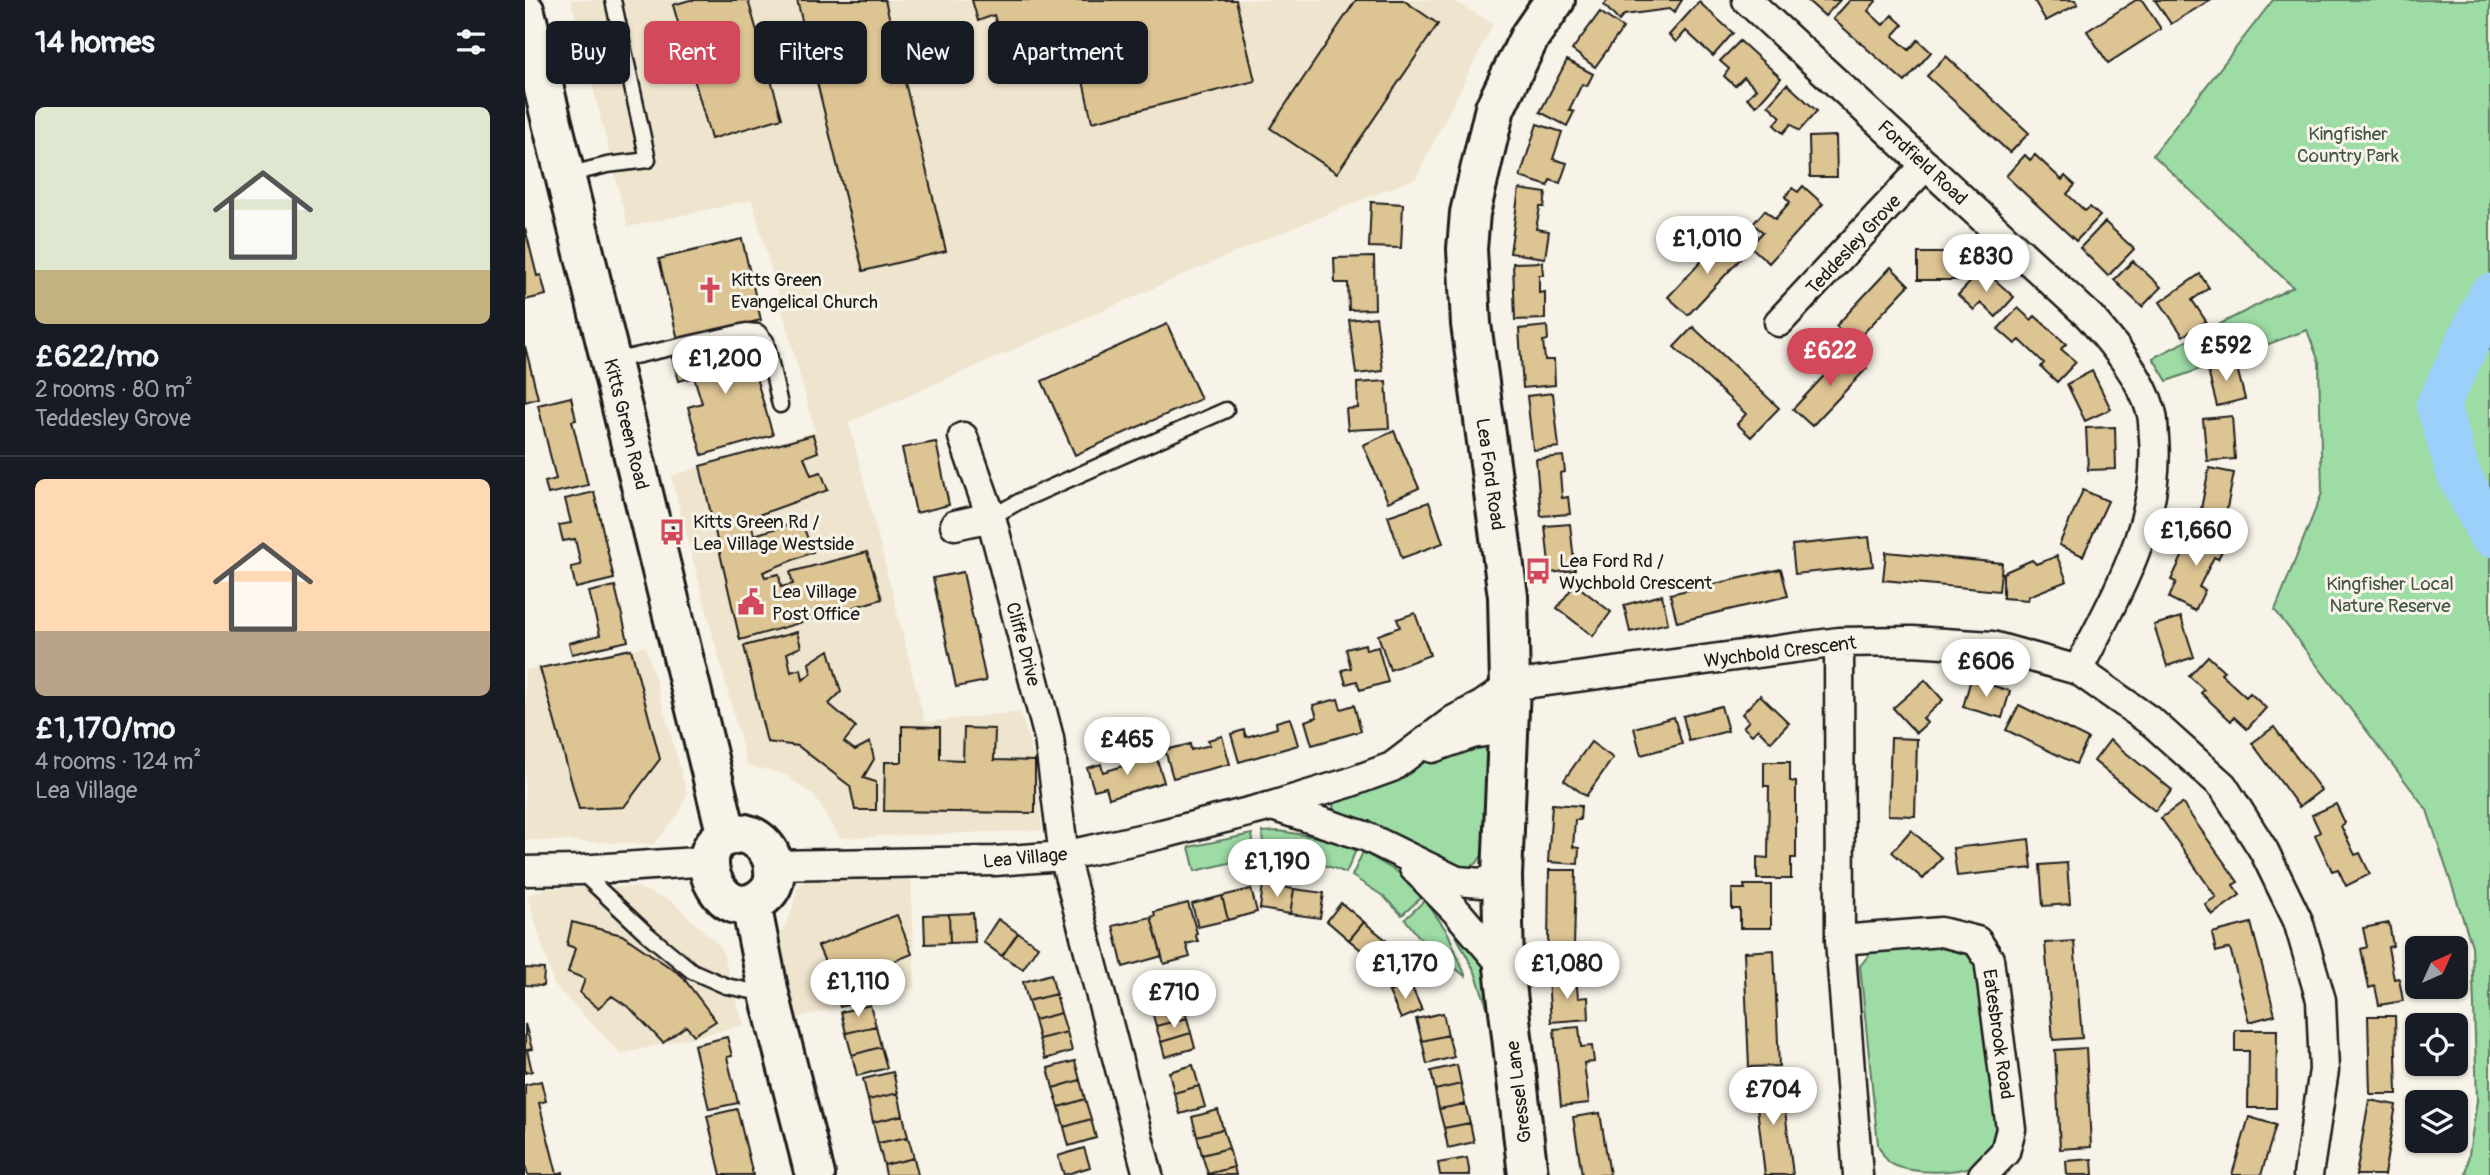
<!DOCTYPE html>
<html lang="en">
<head>
<meta charset="utf-8">
<style>
	body { margin:0; font-family:Pangolin,sans-serif; background:#20242c; color:#f1f3f6; height:100vh; display:flex; flex-direction:column; font-size:26px; white-space:nowrap }
	* { box-sizing:border-box; margin:0 }
	p { font-size:23px; color:#9ea1a6 }
	.icon { flex:none; width:38px; height:38px; fill:none; stroke:currentColor; stroke-width:2; stroke-linecap:round; stroke-linejoin:round }
	.map { position:relative; flex:1; overflow:hidden }
	.details { display:flex; flex-direction:column; background:#171b24; width:525px }
	.details>* { flex:none }
	.hud { position:absolute; left:21px; top:21px; width:665px; height:63px; display:flex; gap:14px }
	.needle { width:46px; rotate:45deg }
	.controls { position:absolute; left:1880px; top:936px; display:grid; gap:14px }
	.controls a { display:grid; place-items:center; width:63px; height:63px; border-radius:10px; background:#171b24; box-shadow:0 2px 5px #0004; font-size:35px }
	.price { position:absolute; translate:-50% -60px; padding:0 16px; border-radius:24px; background:#fff; color:#222; font-size:23px; line-height:46px; filter:drop-shadow(0 2px 4px #0008) }
	.price::after { content:''; position:absolute; left:50%; top:42px; width:21px; height:16px; margin-left:-10px; background:inherit; clip-path:polygon(0 0,100% 0,50% 100%) }
	.price.active { background:#d1495b; color:#fff }
	ul { padding:0; list-style:none }
	li { display:grid; align-content:center; gap:14px; height:371px; padding:0 35px }
	li+li { border-top:2px solid #363941 }
	li span { display:grid; place-items:center; height:217px; border-radius:10px; color:#555 }
	li>.icon { margin-inline-start:auto }
	span .icon { width:126px; height:126px; fill:#fffc; stroke-width:1 }
	li b { font-size:30px }
	h2 { display:flex; justify-content:space-between; align-items:center; height:84px; padding:0 35px; font-size:30px }
	.tag { padding:0 24px; border-radius:10px; background:#171b24; box-shadow:0 2px 5px #0004; font-size:24px; line-height:63px }
	.tag.active { background:#d1495b; color:#fff }
	main { display:flex; flex:1; min-height:0 }
	.map>svg:first-child { display:block }
</style>
</head>
<body>
<main>
<section class="details">
<h2>14 homes<svg class="icon" aria-label="filters" viewBox="0 0 24 24"><path d="M4 7h16M4 17h16"/><circle cx="9" cy="7" r="2"/><circle cx="15" cy="17" r="2"/></svg></h2>
<ul>
<li><span style="background:linear-gradient(#dfe7d0 75%,#c2b280 0)"><svg class="icon" aria-label="home" viewBox="0 0 24 24"><path d="M3 11l9-7 9 7M6 9v11h12V9"/></svg></span><div><b>£622/mo</b><p>2 rooms · 80 m²</p><p>Teddesley Grove</p></div></li>
<li><span style="background:linear-gradient(#ffd9b3 70%,#b9a48a 0)"><svg class="icon" aria-label="home" viewBox="0 0 24 24"><path d="M3 11l9-7 9 7M6 9v11h12V9"/></svg></span><div><b>£1,170/mo</b><p>4 rooms · 124 m²</p><p>Lea Village</p></div></li>
</ul>
</section>
<div class="map">
<svg width="1965" height="1175" viewBox="0 0 1965 1175">
	<rect width="100%" height="100%" fill="#f7f3e8"/>
	<filter id="ink" filterUnits="userSpaceOnUse"><feTurbulence type="fractalNoise" baseFrequency=".0143" numOctaves="2"/><feDisplacementMap in="SourceGraphic" scale="14" xChannelSelector="R" yChannelSelector="G"/><feConvolveMatrix kernelMatrix="1 2 1 2 8 2 1 2 1" color-interpolation-filters="sRGB"/></filter>
	<g filter="url(#ink)">
		<path fill="#efe5ce" d="M46 0H928L968 24 891 178 734 242 324 422 400 722 495 712 510 761 517 830 315 838 289 796 259 774 222 765 146 476 290 431 227 200 103 227Z
			M121 646 162 793 153 815 129 844 0 840V670Z
			M386 875 390 987 272 1018 254 937 266 914 272 888 278 881 288 876Z
			M112 887 148 902 196 947 219 1025 96 1054 29 985 2 895 24 888Z"/>
		<path fill="#9ddca5" stroke="#5c7c60" stroke-width="2" d="M1748 0H1965V1175H1941L1952 1100 1947 946 1902 810 1750 610 1797 493 1794 362 1782 330 1642 381 1628 358 1768 287 1628 155Z
			M958 745 965 750 959 852 952 863 940 870 814 813 808 808 809 801 912 752Z
			M754 831 798 838 831 850 821 873C794 861 768 857 739 856L737 832Z
			M727 834 730 857 670 871 664 847Z
			M838 852 874 873 898 896 877 915 858 896 827 876Z
			M900 900 923 933 941 977 898 942 880 919Z
			M933 922 957 959 961 972 967 1021 950 972 927 928Z
			M1425 942 1441 948 1451 960 1476 1129C1471 1142 1467 1152 1456 1161 1439 1175 1383 1175 1365 1163 1360 1159 1356 1151 1353 1145L1335 966 1347 951Z"/>
		<g fill="none" stroke-linecap="round" stroke-linejoin="round">
			<path stroke="#9ad0f9" stroke-width="44" d="M1965 296 1913 405 1934 475 1965 535"/>
		</g>
		<path fill="#ddc493" stroke="#1c1c1c" stroke-width="2" d="M165 0H223L257 118 186 139 148 5Z
			M272 0H360L421 251 338 271Z
			M447 0H711L730 81 567 122 547 30 504 42 510 64 485 69 469 15 453 21Z
			M831 0H878L913 24 812 173 745 128Z
			M1083 0H1157L1149 13 1144 9 1099 15 1094 21 1079 5Z
			M1282 0H1315L1300 16Z
			M1325 0H1350L1351 1 1343 11 1358 25 1367 15 1378 25 1368 36 1384 50 1393 40 1406 52 1380 82 1308 19Z
			M1509 0H1551L1553 4 1521 21Z
			M1611 0H1617L1636 29 1583 63 1562 31Z
			M1630 0H1685L1646 24Z
			M1174 2 1208 33 1188 56 1161 31 1151 42 1144 35Z
			M1075 12 1098 28 1070 67 1047 50Z
			M1215 41 1256 78 1231 106 1222 98 1231 89 1219 77 1210 86 1199 76 1204 69 1195 61Z
			M1421 56 1504 133 1485 153 1402 76Z
			M1042 60 1068 74 1062 86 1057 84 1044 110 1049 112 1042 126 1015 112Z
			M1262 84 1292 111 1274 131 1266 124 1258 133 1249 125 1256 117 1243 105Z
			M1012 124 1037 132 1028 159 1042 163 1035 183 1025 180 1023 186 995 177Z
			M1311 136 1312 177H1285L1284 137Z
			M1500 155 1505 160 1510 155 1537 180 1540 176 1550 185 1542 194 1560 211 1565 207 1575 216 1551 241 1481 176Z
			M1278 186 1298 204 1244 263 1225 246 1238 232 1228 224 1240 210 1250 219 1265 202 1260 197 1267 188 1273 192Z
			M994 189 1021 193 1019 207H1015L1011 229 1024 231 1020 258 985 253Z
			M846 202 878 204 876 248 844 247Z
			M1580 222 1609 249 1583 276 1555 248Z
			M0 228 12 276 16 275 21 295 0 300Z
			M1200 236 1220 254 1163 315 1143 297Z
			M217 239 236 320 153 340 134 259Z
			M1393 253H1434V280H1393Z
			M849 257 850 309 824 310 823 283H810L809 258Z
			M1608 261 1636 287 1617 307 1589 280Z
			M1017 262 1018 275H1014V293L1020 292V319L990 320 988 263Z
			M1366 267 1384 285 1329 343 1311 326Z
			M1458 269 1489 297 1471 317 1456 303 1449 310 1433 295Z
			M1675 274 1684 288 1667 300 1681 321 1658 336 1635 302Z
			M1493 308 1506 320 1510 316 1541 344 1536 349 1551 362 1532 382 1516 367 1519 363 1495 340 1490 344 1473 329Z
			M851 317 858 371 831 374 824 320Z
			M642 324 676 399 550 455 517 381Z
			M1022 326 1023 340 1018 341 1020 360H1029L1030 385 998 388 994 329Z
			M1168 327 1254 408 1226 437 1212 424 1221 414 1149 347Z
			M219 337 248 435 177 455 163 407 177 403 169 377 154 381 147 358Z
			M0 346 13 398 0 402Z
			M1323 350 1342 368 1287 426 1268 409Z
			M1710 360 1720 399 1692 406 1682 367Z
			M1567 371 1586 409 1560 421 1542 384Z
			M861 381 864 428 823 430 821 409 833 408 832 383Z
			M1028 393 1034 447 1008 450 1002 396Z
			M46 397 51 420 47 421 63 485 23 494 20 482 31 479 13 405Z
			M1707 416 1710 459 1682 461 1678 419Z
			M1590 427 1591 469 1563 470 1561 428Z
			M869 431 894 488 863 502 838 445Z
			M288 435 293 452 279 457 286 475 296 472 303 490 225 518 229 535 276 521 288 552 238 572 240 577 254 574 256 587 268 584 265 572 342 552 357 599 215 640 175 466Z
			M411 442 424 505 391 513 377 448Z
			M1038 456 1040 472 1035 473 1037 498 1043 497 1045 514 1016 516 1011 459Z
			M1684 468 1709 473 1701 513 1676 509Z
			M1558 490 1583 501 1558 556 1534 545Z
			M69 492 89 579 51 588 46 567 56 565 50 539 38 541 34 525 46 523 40 499Z
			M904 502 918 543 877 558 863 516Z
			M1045 524 1050 570 1025 573 1020 526Z
			M1678 527 1703 539 1693 559 1689 557 1674 587 1680 590 1670 611 1644 598 1651 582 1646 580 1665 540 1670 543Z
			M1344 537 1348 566 1270 574 1267 545Z
			M1361 552 1477 563 1474 591 1358 580Z
			M1532 556 1542 581 1504 596 1503 600 1478 598V573L1507 560 1511 564Z
			M1256 569 1263 596 1152 622 1145 594Z
			M438 572 461 681 431 687 408 578Z
			M1050 584 1086 612 1068 636 1032 608Z
			M90 586 103 641 47 654 44 643 75 635 64 592Z
			M1137 595 1143 623 1105 632 1099 605Z
			M890 613 905 655 865 670 853 635 875 627 872 619Z
			M1656 617 1669 657 1642 666 1629 625Z
			M272 632 276 647 262 653 266 672 276 669 278 680 286 673 284 663 304 650 316 692 304 704 331 727 319 742 330 750 345 742 349 759 338 778 351 782V810H330L325 786 273 746 242 742 219 646Z
			M840 644 841 650 853 647 863 682 835 690 832 681 821 684 817 670 826 668 821 649Z
			M106 649 135 759 99 807 54 809 15 668Z
			M1683 656 1699 671 1696 674 1721 697 1725 693 1741 708 1722 729 1709 717 1706 721 1676 693 1679 690 1664 676Z
			M1446 679 1485 691 1477 718 1438 707Z
			M1400 680 1418 700 1398 718 1402 723 1391 733 1368 708Z
			M1235 695 1264 723 1246 742 1233 729 1227 735 1218 727 1224 721 1217 714Z
			M813 699 816 709 829 705 836 731 787 745 780 721 792 717 788 705Z
			M1494 705 1563 739 1551 764 1481 730Z
			M1196 706 1203 731 1164 741 1158 716Z
			M1149 717 1157 744 1116 755 1109 728Z
			M765 718 773 745 714 762 706 734 719 730 721 737 752 728 751 722Z
			M377 726 415 727V759L438 760 439 728 470 729 469 760 510 761V813L359 811 360 762H377Z
			M1749 727 1796 790 1774 807 1727 743Z
			M697 736 705 764 648 778 640 750 665 744 666 750 685 745 683 740Z
			M1366 738 1392 739 1390 816 1363 815Z
			M1585 740 1647 790 1630 811 1569 761Z
			M1066 742 1088 758 1061 796 1039 780Z
			M631 756 639 782 584 798 581 787 569 790 562 768 576 764 578 772Z
			M1239 762H1265V781L1271 782V858H1266V879H1232V857L1243 858 1244 786H1239Z
			M1657 803 1713 882 1708 885 1715 895 1687 915 1680 904 1691 897 1636 818Z
			M1027 804 1056 806 1055 820H1050L1048 847 1054 848 1053 864 1023 862Z
			M1811 804 1820 823 1816 826 1830 855 1835 853 1845 874 1821 886 1813 869 1807 871 1790 835 1795 832 1787 815Z
			M1386 830 1417 858 1398 879 1367 852Z
			M1504 839 1507 868 1432 876 1428 848Z
			M1542 863 1545 904 1518 906 1515 865Z
			M1024 870H1051L1049 947H1023Z
			M738 884 769 889 765 914 735 909Z
			M1219 885H1246V928H1215V909H1207V889H1220Z
			M726 889 732 912 703 920 697 896Z
			M769 889 799 893 795 918 765 914Z
			M697 896 703 920 673 927 667 904Z
			M663 903 672 933 670 934 673 941 661 944 665 957 639 964 626 917 630 916 629 912Z
			M816 903 839 922 824 940 802 921Z
			M448 913 450 942 425 943 424 914Z
			M424 914 425 943 400 944 399 915Z
			M372 915 387 954 310 985 293 946Z
			M626 917 637 956 598 967 588 926Z
			M473 919 493 933 477 956 458 942Z
			M47 922 97 935 156 975 191 1021 169 1035 161 1026 138 1043 106 1009 87 996 73 1008 55 993 60 979 43 972 50 948 42 945Z
			M839 922 861 940 846 958 824 940Z
			M1726 923 1750 1015 1724 1022 1705 948 1691 952 1687 933Z
			M1864 923 1868 946 1863 947 1869 979 1874 978 1878 1001 1854 1005 1850 986 1844 988 1836 949 1842 947 1838 928Z
			M493 933 513 946 498 969 477 956Z
			M1549 941 1557 1038 1528 1040 1520 943Z
			M1249 950 1254 1066 1224 1067 1219 952Z
			M872 955 885 983 864 992 851 965Z
			M0 968 19 969 18 986 0 985Z
			M526 974 531 994 503 1001 498 982Z
			M1051 977 1053 998 1063 997 1064 1019 1026 1022 1023 979Z
			M885 983 897 1010 876 1019 864 992Z
			M334 984 338 1001 315 1007 311 990Z
			M531 994 536 1013 509 1020 503 1001Z
			M657 1003 662 1018 631 1026 627 1011Z
			M345 1005 351 1026 321 1033 316 1012Z
			M536 1013 542 1032 514 1039 509 1020Z
			M918 1013 923 1035 897 1041 891 1019Z
			M1843 1016H1870L1872 1094H1845Z
			M662 1018 666 1033 636 1042 631 1026Z
			M0 1024 7 1049 2 1050 7 1071 0 1073Z
			M351 1026 356 1047 327 1055 321 1033Z
			M1054 1027 1056 1047 1067 1046 1069 1062 1059 1063 1064 1103 1036 1106 1029 1029Z
			M1710 1030H1752L1751 1108H1723L1724 1051H1710Z
			M542 1032 547 1051 520 1059 514 1039Z
			M666 1033 670 1048 640 1057 636 1042Z
			M923 1035 929 1057 902 1064 897 1041Z
			M202 1037 207 1056 202 1057 213 1103 184 1109 169 1045Z
			M356 1047 362 1068 332 1076 327 1055Z
			M1561 1048 1566 1147 1535 1149 1530 1050Z
			M550 1061 555 1080 528 1088 523 1068Z
			M668 1065 674 1086 649 1093 644 1072Z
			M932 1065 936 1084 910 1090 906 1071Z
			M368 1072 373 1093 343 1100 338 1079Z
			M1256 1078 1268 1175H1240L1229 1081Z
			M555 1080 560 1099 534 1107 528 1088Z
			M16 1081 21 1101 14 1103 32 1174 38 1172V1175H3L0 1165V1085Z
			M936 1084 940 1104 914 1109 910 1090Z
			M674 1086 680 1107 655 1114 649 1093Z
			M373 1093 378 1115 348 1122 343 1100Z
			M560 1099 566 1119 539 1127 534 1107Z
			M1844 1100 1871 1105 1859 1175H1831Z
			M940 1104 945 1123 919 1128 914 1109Z
			M212 1109 228 1175H196L182 1116Z
			M693 1110 698 1129 672 1136 667 1117Z
			M1075 1113 1085 1175H1057L1048 1117Z
			M378 1115 383 1137 353 1143 348 1122Z
			M1724 1117 1751 1125 1736 1175H1707Z
			M566 1119 571 1138 544 1146 539 1127Z
			M945 1123 949 1142 923 1148 919 1128Z
			M698 1129 704 1148 677 1155 672 1136Z
			M383 1137 389 1158 359 1165 353 1143Z
			M559 1148 565 1167 539 1175 533 1156Z
			M704 1148 709 1167 683 1174 677 1155Z
			M389 1158 393 1175H361L359 1165Z
			M942 1158 945 1175H915L913 1163Z
			M1567 1159 1568 1175H1542L1541 1161Z
			M709 1167 711 1175H683V1174Z"/>
		<g fill="none" stroke-linecap="round" stroke-linejoin="round">
			<g stroke="#1c1c1c" stroke-width="19">
				<path id="lane" d="M42 175 82 165 123 160 88 0
					M88 361 221 331 233 332 241 341 255 405
					M466 517 497 500 701 410
					M55 871 122 934 167 971 201 986 241 994"/>
			</g>
			<g stroke="#1c1c1c" stroke-width="33">
				<path id="street" d="M1222 0 1565 317C1588 344 1616 376 1626 411 1629 419 1628 430 1629 438 1636 522 1589 598 1553 670
					M1254 322 1401 165
					M438 437 466 517 524 738 539 856 623 1175
					M430 525 466 517
					M1314 642 1315 940 1333 1175
					M907 748 947 734 984 728
					M747 806 840 836 932 881 957 883 977 876
					M248 865 470 861 539 856 637 834 747 806 823 783 867 767 929 720 956 706 985 686 1314 642 1387 641 1467 646 1553 670 1628 723 1698 786 1739 851 1773 921 1796 1000 1799 1070 1783 1175
					M889 868 933 913 979 967
					M0 871 54 870 185 861
					M1315 940 1416 932 1452 941 1464 959 1486 1129 1480 1152 1458 1175"/>
			</g>
			<g stroke="#1c1c1c" stroke-width="44">
				<path id="secondary" d="M0 12 202 836
					M213 833C236 835 251 854 249 878 248 887 242 894 235 899 199 924 168 862 193 841 199 836 206 835 213 833Z
					M226 904 244 994 290 1175
					M1003 1175 979 967 977 876 985 686 983 596 946 324 942 249 945 213 970 108 1005 36 1030 0"/>
			</g>
			<use href="#lane" stroke="#f7f3e8" stroke-width="14"/>
			<use href="#street" stroke="#f7f3e8" stroke-width="28"/>
			<use href="#secondary" stroke="#f7f3e8" stroke-width="38"/>
		</g>
	</g>
	<defs>
		<g id="church-bare" transform="scale(2.1)"><path d="M-1.2-6h2.4v3.5h3.3v2.4h-3.3V6h-2.4V-.1h-3.3v-2.4h3.3Z" fill="#d1495b" stroke="#f7f3e8" stroke-width="2.5" paint-order="stroke"/></g>
		<g id="bus-bare" transform="scale(2.1)"><path d="M-5-6H5V4H4V6H2V4H-2V6H-4V4H-5ZM-3.5-4V0h7V-4ZM-3.5 1.2v1.5H-2V1.2ZM2 1.2v1.5H3.5V1.2Z" fill="#d1495b" stroke="#f7f3e8" stroke-width="2.5" paint-order="stroke"/></g>
		<g id="civic-bare" transform="scale(2.1)"><path d="M-.6-6.5H3V-4.5H.6V-3L4-1V1h2V6H-6V1h2V-1L-.6-3ZM-1.2 2.5V6h2.4V2.5Z" fill="#d1495b" stroke="#f7f3e8" stroke-width="2.5" paint-order="stroke"/></g>
	</defs>
	<g fill-rule="evenodd">
		<use href="#church-bare" x="185" y="290"/>
		<use href="#bus-bare" x="147" y="532"/>
		<use href="#bus-bare" x="1013" y="571"/>
		<use href="#civic-bare" x="226" y="602"/>
	</g>
	<g text-anchor="middle" stroke-width="6" stroke-linejoin="round" paint-order="stroke">
		<g font-size="19" fill="#435645" stroke="#f7f3e8">
			<text x="1823" y="140">Kingfisher<tspan x="1823" dy="22">Country Park</tspan></text>
			<text x="1865" y="590">Kingfisher Local<tspan x="1865" dy="22">Nature Reserve</tspan></text>
		</g>
		<g font-size="19" fill="#1c1c1c" stroke="#f7f3e8">
			<text transform="translate(1398 162) rotate(43)" y="7">Fordfield Road</text>
			<text transform="translate(1328 244) rotate(-47)" y="7">Teddesley Grove</text>
			<text transform="translate(102 424) rotate(76)" y="7">Kitts Green Road</text>
			<text transform="translate(966 474) rotate(82)" y="7">Lea Ford Road</text>
			<text transform="translate(499 644) rotate(75)" y="7">Cliffe Drive</text>
			<text transform="translate(1255 651) rotate(-7)" y="7">Wychbold Crescent</text>
			<text transform="translate(500 857) rotate(-5)" y="7">Lea Village</text>
			<text transform="translate(1474 1034) rotate(82)" y="7">Eatesbrook Road</text>
			<text transform="translate(993 1092) rotate(-97)" y="7">Gressel Lane</text>
		</g>
		<g font-size="19" fill="#1c1c1c" stroke="#f7f3e8" text-anchor="start">
			<text x="206" y="286">Kitts Green<tspan x="206" dy="22">Evangelical Church</tspan></text>
			<text x="168" y="528">Kitts Green Rd /<tspan x="168" dy="22">Lea Village Westside</tspan></text>
			<text x="1034" y="567">Lea Ford Rd /<tspan x="1034" dy="22">Wychbold Crescent</tspan></text>
			<text x="247" y="598">Lea Village<tspan x="247" dy="22">Post Office</tspan></text>
		</g>
	</g>
</svg>
<div class="controls">
<a><svg class="needle" viewBox="-14 -14 28 28"><path d="M0-13l5 13h-10z" fill="#e53935"/><path d="M0 13l5-13h-10z" fill="#9ea1a6"/></svg></a>
<a><svg class="icon" aria-label="locate" viewBox="0 0 24 24"><circle cx="12" cy="12" r="6"/><path d="M12 2v4M12 18v4M2 12h4M18 12h4"/></svg></a>
<a><svg class="icon" aria-label="layers" viewBox="0 0 24 24"><path d="M12 4l9 5-9 5-9-5zM3 14l9 5 9-5"/></svg></a>
</div>
<b class="price" style="left:1182px;top:276px">£1,010</b>
<b class="price" style="left:1461px;top:294px">£830</b>
<b class="price" style="left:1701px;top:383px">£592</b>
<b class="price active" style="left:1305px;top:388px">£622</b>
<b class="price" style="left:200px;top:396px">£1,200</b>
<b class="price" style="left:1671px;top:568px">£1,660</b>
<b class="price" style="left:1461px;top:699px">£606</b>
<b class="price" style="left:602px;top:777px">£465</b>
<b class="price" style="left:752px;top:899px">£1,190</b>
<b class="price" style="left:880px;top:1001px">£1,170</b>
<b class="price" style="left:1042px;top:1001px">£1,080</b>
<b class="price" style="left:333px;top:1019px">£1,110</b>
<b class="price" style="left:649px;top:1030px">£710</b>
<b class="price" style="left:1248px;top:1127px">£704</b>
<div class="hud">
<a class="tag">Buy</a>
<a class="tag active">Rent</a>
<a class="tag">Filters</a>
<a class="tag">New</a>
<a class="tag">Apartment</a>
</div>
</div>
</main>
</body>
</html>
